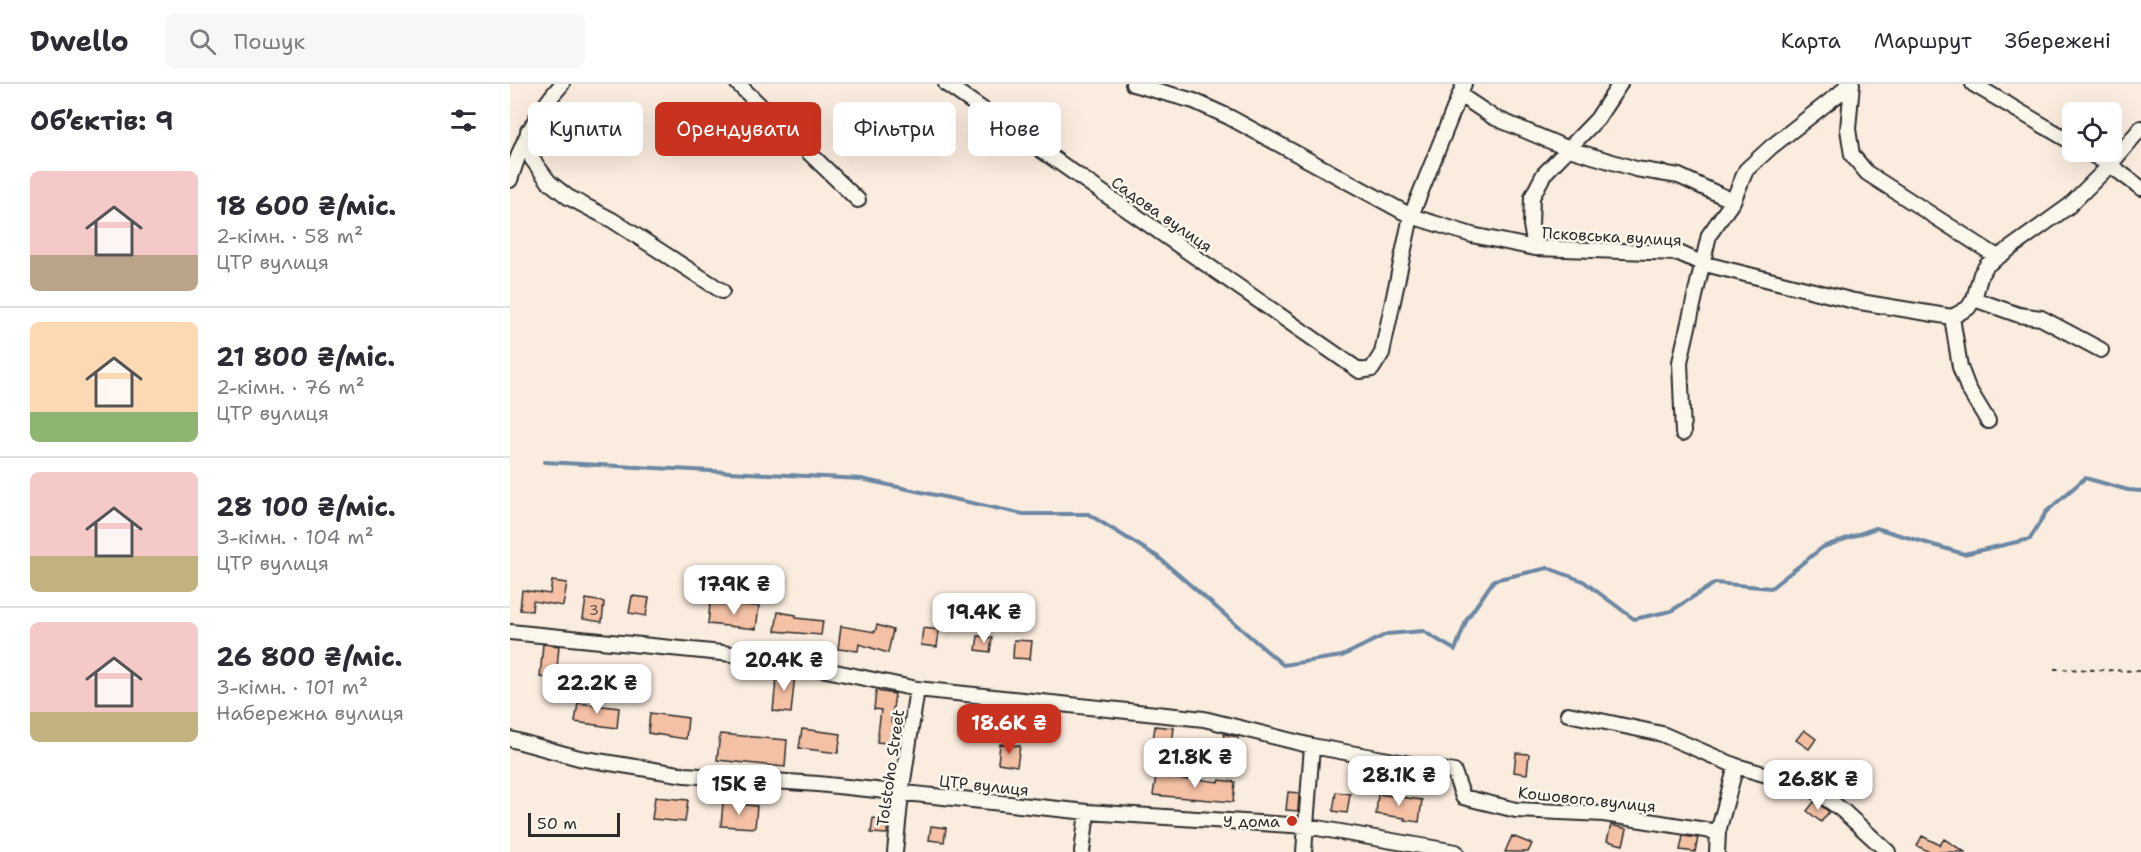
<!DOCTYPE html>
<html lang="uk">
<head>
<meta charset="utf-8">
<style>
	body { margin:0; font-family:"Shantell Sans",sans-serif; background:#f7f7f7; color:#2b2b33; height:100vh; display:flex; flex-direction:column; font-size:22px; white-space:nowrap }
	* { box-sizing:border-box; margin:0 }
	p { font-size:20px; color:#7c7c81 }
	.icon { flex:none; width:33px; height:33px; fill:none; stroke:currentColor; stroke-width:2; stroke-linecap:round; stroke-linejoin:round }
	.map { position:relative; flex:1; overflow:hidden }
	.sheet { display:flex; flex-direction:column; background:#fff; width:510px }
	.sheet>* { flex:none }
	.top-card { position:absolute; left:18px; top:18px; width:570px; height:54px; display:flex; gap:12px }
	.controls { position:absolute; left:1552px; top:18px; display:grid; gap:12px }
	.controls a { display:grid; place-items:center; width:60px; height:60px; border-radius:9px; background:#fff; box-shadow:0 6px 24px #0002; font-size:30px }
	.scale { position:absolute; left:18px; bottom:15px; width:92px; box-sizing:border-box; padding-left:6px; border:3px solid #2b2b2b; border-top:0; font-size:16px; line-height:21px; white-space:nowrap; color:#2b2b2b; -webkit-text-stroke:4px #fbf7ec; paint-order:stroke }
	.price { position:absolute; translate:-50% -51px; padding:0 14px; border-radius:12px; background:#fff; color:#222; font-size:20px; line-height:39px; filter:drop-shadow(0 2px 3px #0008) }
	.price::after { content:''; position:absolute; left:50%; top:36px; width:18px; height:14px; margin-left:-9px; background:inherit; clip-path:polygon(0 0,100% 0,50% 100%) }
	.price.on { background:#c8321e; color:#fff }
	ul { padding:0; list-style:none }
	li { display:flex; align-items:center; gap:18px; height:150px; padding:0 30px }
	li+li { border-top:2px solid #e1e1e2 }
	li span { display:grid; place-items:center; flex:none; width:168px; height:120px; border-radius:9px; color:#555 }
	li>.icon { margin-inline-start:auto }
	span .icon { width:72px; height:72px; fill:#fffc; stroke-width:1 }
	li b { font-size:26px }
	h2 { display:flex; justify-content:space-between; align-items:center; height:72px; padding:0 30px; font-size:26px }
	.pill { padding:0 21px; border-radius:9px; background:#fff; box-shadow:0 6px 24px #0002; font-size:21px; line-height:54px }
	.pill.on { background:#c8321e; color:#fff }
	header { display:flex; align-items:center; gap:36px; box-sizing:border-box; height:84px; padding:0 30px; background:#fff; border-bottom:2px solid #e1e1e2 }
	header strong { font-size:28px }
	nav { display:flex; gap:33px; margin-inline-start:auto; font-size:21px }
	.search { width:420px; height:54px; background:#f7f7f7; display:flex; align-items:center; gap:15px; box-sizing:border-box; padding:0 21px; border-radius:9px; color:#7c7c81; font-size:22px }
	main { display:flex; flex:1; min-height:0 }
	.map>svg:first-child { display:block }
</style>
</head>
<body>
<header>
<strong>Dwello</strong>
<div class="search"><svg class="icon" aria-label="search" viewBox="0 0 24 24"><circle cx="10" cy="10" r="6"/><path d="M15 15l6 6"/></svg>Пошук</div>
<nav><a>Карта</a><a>Маршрут</a><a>Збережені</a></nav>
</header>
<main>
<section class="sheet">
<h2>Об’єктів: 9<svg class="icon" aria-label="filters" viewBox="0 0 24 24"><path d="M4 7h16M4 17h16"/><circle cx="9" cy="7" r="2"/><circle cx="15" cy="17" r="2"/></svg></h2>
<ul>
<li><span style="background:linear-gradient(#f6c9c9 70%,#b9a48a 0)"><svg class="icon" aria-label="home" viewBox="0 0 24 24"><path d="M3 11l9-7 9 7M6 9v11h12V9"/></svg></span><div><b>18 600 ₴/міс.</b><p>2-кімн. · 58 m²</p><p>ЦТР вулиця</p></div></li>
<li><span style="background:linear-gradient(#ffd9b3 75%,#8fb573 0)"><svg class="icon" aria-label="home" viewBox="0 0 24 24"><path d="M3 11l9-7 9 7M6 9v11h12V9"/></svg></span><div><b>21 800 ₴/міс.</b><p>2-кімн. · 76 m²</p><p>ЦТР вулиця</p></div></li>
<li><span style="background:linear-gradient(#f6c9c9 70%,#c2b280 0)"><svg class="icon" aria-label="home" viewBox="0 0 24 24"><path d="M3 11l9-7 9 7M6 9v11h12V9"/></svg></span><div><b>28 100 ₴/міс.</b><p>3-кімн. · 104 m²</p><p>ЦТР вулиця</p></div></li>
<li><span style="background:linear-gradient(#f6c9c9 75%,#c2b280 0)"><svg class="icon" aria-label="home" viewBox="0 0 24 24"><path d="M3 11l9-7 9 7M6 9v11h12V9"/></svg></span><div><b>26 800 ₴/міс.</b><p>3-кімн. · 101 m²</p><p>Набережна вулиця</p></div></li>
</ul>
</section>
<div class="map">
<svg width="1631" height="768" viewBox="0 0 1631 768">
	<rect width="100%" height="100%" fill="#faecde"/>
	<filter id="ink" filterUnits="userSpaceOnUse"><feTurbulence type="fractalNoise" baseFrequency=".0167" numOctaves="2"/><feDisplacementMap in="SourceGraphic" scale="12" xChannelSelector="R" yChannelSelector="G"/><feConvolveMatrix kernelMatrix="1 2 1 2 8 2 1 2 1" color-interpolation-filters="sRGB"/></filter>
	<g filter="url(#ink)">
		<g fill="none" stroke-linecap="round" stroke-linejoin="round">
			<path stroke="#6c87a2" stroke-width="4" d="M34 378 351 395 513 430H578L648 473 773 581 832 572 877 550 913 547 945 566 957 535 984 496 1038 484 1073 497 1124 535 1161 527 1205 499 1261 504 1313 463 1366 444 1454 470 1520 455 1536 428 1575 394 1618 406 1631 407"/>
		</g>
		<path fill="#f4c1a5" stroke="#2b2b2b" stroke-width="1.5" d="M42 497 57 499 53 522 23 517 22 527 10 526 12 506 40 510Z
			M122 512 139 514 136 532 119 529Z
			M76 515 94 518 92 538 73 535Z
			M200 520 249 522 246 545 198 540Z
			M268 528 286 531V534L313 537 311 551 265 547Z
			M367 541 383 546 378 569 349 560 348 567 328 565 331 542 365 548Z
			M413 544 429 546 427 563 411 561Z
			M468 552 482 554 480 568 466 566Z
			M504 556 522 557 520 575 503 574Z
			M33 560 49 562 46 595 30 593Z
			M267 587 285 590 281 629 263 627Z
			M366 607 385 610 381 638 390 639 387 660 367 658 371 626 364 625Z
			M68 619 109 624 107 644 65 638Z
			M140 629 178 634 176 655 138 649Z
			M645 642 664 644 662 660 643 658Z
			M292 645 331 650 328 669 289 664Z
			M1294 646 1306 655 1299 665 1286 656Z
			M210 650 277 656 275 683 207 676Z
			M714 650 728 653 725 673 711 671Z
			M490 660 510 662 507 682 488 679Z
			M1006 669 1019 670 1017 690 1004 688Z
			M646 692 677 696V694L709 698 710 696 725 698 723 718 643 711Z
			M778 708 789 709 788 727 776 726Z
			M826 708 840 710 837 729 823 727Z
			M868 710 912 716 909 738 894 736 895 734 866 730Z
			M145 713 178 716 175 738 142 735Z
			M1305 717 1319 728 1311 738 1297 727Z
			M213 719 247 722 245 744 211 742Z
			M363 734 378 736 377 750 361 749Z
			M1101 741 1117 745 1113 761 1097 757Z
			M421 742 436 744 434 758 419 756Z
			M1002 752 1022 760 1018 768H995Z
			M1173 752 1188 754 1185 768 1170 766Z
			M1412 752 1430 761 1434 755 1455 768H1420L1407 762Z"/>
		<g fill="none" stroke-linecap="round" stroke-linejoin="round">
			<g stroke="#2b2b2b" stroke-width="18">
				<path id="minor" d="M228 0 348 116
					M436 0 850 287 862 285 872 269 901 132 954 0
					M623 0 684 17 719 33 901 132 962 151 1025 164 1169 169 1191 179 1344 217 1442 233 1458 224 1464 215 1471 190 1477 181 1559 122 1600 81 1631 44
					M1342 0 1338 45 1342 71 1357 89 1486 172
					M1463 0 1563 59
					M950 11 983 33 1059 65 1126 85 1169 92 1223 117
					M18 47 22 75 39 98 58 113 102 136 212 207
					M1577 68 1600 81 1631 104
					M0 96C12 58 25 30 52 0
					M1025 164 1021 141 1022 113 1034 90 1087 35 1110 0
					M1464 215 1509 231 1531 234 1591 266
					M1442 233 1450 283 1458 304 1478 337
					M1173 349 1170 278 1199 151 1223 117 1236 86 1261 63 1330 9 1338 0
					M0 548 222 570 316 586 407 605 694 635 802 662 944 688 953 713 1006 726 1094 730 1208 748
					M1058 630 1152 650 1226 682 1302 704 1332 726 1378 768
					M0 655 69 674 175 691 308 700 577 728 796 742 946 768
					M385 768 391 710 407 605
					M572 768 577 728
					M794 768 802 662
					M1207 768 1208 748 1226 682"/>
			</g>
			<path stroke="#2b2b2b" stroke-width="2" stroke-dasharray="4.5 4.5" stroke-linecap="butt" d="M1544 585 1631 587"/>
			<use href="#minor" stroke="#fbf7ec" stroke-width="14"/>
		</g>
	</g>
	<circle fill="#c8321e" stroke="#fbf7ec" stroke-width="2" cx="782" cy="737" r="6"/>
	<g text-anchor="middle" stroke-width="5" stroke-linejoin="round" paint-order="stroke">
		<g font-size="14" fill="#5d504a">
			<text x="84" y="531">3</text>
		</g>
		<g font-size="16" fill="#2b2b2b" stroke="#fbf7ec">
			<text transform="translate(652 130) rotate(35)" y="6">Садова вулиця</text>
			<text transform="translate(1102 152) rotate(3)" y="6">Псковська вулиця</text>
			<text transform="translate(380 684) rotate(-82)" y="6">Tolstoho Street</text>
			<text transform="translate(474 701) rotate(6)" y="6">ЦТР вулиця</text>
			<text transform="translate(1077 715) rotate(6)" y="6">Кошового вулиця</text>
		</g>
		<g font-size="16" fill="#2b2b2b" stroke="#fbf7ec" text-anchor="end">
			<text x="770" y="743">У дома</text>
		</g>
	</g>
</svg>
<div class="controls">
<a><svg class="icon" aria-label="locate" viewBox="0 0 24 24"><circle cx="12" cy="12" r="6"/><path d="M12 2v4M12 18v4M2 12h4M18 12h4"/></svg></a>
</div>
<div class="scale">50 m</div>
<b class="price" style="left:224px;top:532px">17.9K ₴</b>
<b class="price" style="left:474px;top:560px">19.4K ₴</b>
<b class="price" style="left:274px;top:608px">20.4K ₴</b>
<b class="price" style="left:87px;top:631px">22.2K ₴</b>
<b class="price on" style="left:499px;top:671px">18.6K ₴</b>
<b class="price" style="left:685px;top:705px">21.8K ₴</b>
<b class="price" style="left:889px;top:723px">28.1K ₴</b>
<b class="price" style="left:1308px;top:727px">26.8K ₴</b>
<b class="price" style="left:229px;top:732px">15K ₴</b>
<div class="top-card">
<a class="pill">Купити</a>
<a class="pill on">Орендувати</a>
<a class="pill">Фільтри</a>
<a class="pill">Нове</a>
</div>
</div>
</main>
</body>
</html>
